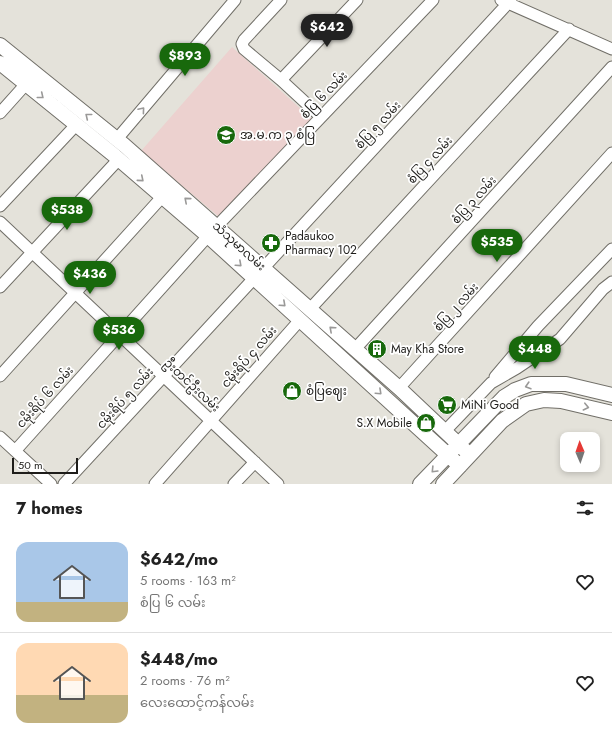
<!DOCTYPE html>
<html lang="en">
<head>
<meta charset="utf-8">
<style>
	body { margin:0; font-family:Jost,"Noto Sans Myanmar",sans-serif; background:#f6f6f6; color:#222; height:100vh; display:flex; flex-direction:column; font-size:15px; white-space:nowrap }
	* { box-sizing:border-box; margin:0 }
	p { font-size:13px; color:#767676 }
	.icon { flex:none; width:22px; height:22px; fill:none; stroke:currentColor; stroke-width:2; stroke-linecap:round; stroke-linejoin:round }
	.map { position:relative; height:484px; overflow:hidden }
	.details { display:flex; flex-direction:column; background:#fff; flex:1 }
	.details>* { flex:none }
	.needle { width:26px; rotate:358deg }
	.tools { position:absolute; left:560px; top:432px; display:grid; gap:8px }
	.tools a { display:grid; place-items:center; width:40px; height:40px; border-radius:8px; background:#fff; box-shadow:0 2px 6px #0003; font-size:20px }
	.scale { position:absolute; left:12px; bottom:10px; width:66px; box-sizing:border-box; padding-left:4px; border:2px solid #1e1d1a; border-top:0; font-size:11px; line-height:14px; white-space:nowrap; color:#1e1d1a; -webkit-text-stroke:3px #fff; paint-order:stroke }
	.price { position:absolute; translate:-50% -34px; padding:0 9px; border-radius:14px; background:#18690c; color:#fff; font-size:13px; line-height:26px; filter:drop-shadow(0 1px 2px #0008) }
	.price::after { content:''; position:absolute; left:50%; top:24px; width:12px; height:9px; margin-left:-6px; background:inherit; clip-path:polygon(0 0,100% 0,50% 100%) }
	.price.active { background:#222; color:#fff }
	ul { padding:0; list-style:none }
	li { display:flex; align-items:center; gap:12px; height:100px; padding:0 16px }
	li+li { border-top:1px solid #e0e0e0 }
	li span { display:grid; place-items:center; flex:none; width:112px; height:80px; border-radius:12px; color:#555 }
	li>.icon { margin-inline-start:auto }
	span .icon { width:48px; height:48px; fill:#fffc; stroke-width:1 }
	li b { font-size:17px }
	h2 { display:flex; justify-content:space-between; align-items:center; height:48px; padding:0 16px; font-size:17px }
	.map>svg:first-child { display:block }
</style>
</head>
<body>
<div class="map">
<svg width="612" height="484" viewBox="0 0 612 484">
	<rect width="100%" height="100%" fill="#e4e2da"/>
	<path fill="#ecd1cf" d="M232 47 312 119 218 216 141 151Z"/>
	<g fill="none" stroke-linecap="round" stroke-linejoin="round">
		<g stroke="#716f68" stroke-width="13">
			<path id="minor" d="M281 0 244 40 242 44 244 49 281 80 321 117
				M501 0 612 49
				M281 80 357 0
				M0 113 26 84
				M117 139 235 0
				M0 206 76 125
				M0 222 278 484
				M217 226 433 0
				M0 287 118 160
				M310 309 569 29
				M355 349 612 67
				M0 376 162 197
				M495 377 538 326 612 249
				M399 388 612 153
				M445 431 491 383 517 368 560 339 603 289 612 282
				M0 437 51 484
				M15 451 208 236
				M64 484 511 0
				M155 484 300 320
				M234 484 255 462"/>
		</g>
		<g stroke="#716f68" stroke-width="16">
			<path id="major" d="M0 45 124 145 399 388 470 455
				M0 63 115 156 208 236 460 466
				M420 484 504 397 515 390 531 384H566L612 395
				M443 484 502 421 526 404 544 400 561 401 612 413"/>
		</g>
		<use href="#minor" stroke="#fff" stroke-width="11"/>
		<use href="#major" stroke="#fff" stroke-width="14"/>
	</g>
	<defs><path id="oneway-chevron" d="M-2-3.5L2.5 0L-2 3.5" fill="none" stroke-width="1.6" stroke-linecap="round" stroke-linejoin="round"/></defs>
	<g stroke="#9a9998">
		<use href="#oneway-chevron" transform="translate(41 96) rotate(39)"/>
		<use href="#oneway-chevron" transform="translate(142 110) rotate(-50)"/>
		<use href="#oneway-chevron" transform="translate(88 116) rotate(-141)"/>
		<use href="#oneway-chevron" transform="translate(141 179) rotate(40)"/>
		<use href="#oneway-chevron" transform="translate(187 200) rotate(-139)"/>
		<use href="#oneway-chevron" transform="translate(239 264) rotate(42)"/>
		<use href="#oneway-chevron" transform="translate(283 304) rotate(42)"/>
		<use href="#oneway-chevron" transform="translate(332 329) rotate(-138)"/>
		<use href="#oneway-chevron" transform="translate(528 386) rotate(163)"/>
		<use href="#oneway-chevron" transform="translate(379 392) rotate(43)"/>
		<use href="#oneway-chevron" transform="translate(586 407) rotate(13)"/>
		<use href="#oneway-chevron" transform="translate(434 470) rotate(134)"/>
	</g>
	<defs>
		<g id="school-disc" transform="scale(1)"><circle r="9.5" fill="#18690c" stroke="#fff"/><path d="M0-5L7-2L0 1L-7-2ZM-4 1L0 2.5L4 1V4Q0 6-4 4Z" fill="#fff"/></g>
		<g id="pharmacy-disc" transform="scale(1)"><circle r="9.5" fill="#18690c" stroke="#fff"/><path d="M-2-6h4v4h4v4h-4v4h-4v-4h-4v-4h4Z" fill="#fff"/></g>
		<g id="building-disc" transform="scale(1)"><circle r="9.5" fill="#18690c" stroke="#fff"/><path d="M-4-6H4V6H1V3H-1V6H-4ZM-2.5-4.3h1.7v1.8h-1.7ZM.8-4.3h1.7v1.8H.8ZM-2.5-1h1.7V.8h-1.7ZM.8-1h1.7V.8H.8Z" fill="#fff"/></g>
		<g id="shop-disc" transform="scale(1)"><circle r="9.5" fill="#18690c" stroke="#fff"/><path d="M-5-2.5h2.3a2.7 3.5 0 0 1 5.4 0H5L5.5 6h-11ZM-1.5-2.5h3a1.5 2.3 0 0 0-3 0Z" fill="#fff"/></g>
		<g id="supermarket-disc" transform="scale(1)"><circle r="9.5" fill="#18690c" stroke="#fff"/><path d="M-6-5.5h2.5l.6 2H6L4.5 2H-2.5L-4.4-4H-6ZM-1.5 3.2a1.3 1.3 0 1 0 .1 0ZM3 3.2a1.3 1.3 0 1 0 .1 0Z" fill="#fff"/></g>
	</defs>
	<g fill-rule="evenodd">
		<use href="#school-disc" x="226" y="135"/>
		<use href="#pharmacy-disc" x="271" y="243"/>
		<use href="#building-disc" x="377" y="349"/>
		<use href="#shop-disc" x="292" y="391"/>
		<use href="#supermarket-disc" x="447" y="405"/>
		<use href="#shop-disc" x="426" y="423"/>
	</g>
	<g text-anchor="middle" stroke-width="3.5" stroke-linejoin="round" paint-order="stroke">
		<g font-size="12" fill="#1e1d1a" stroke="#fff">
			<text transform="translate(324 95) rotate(-46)" y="4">စံပြ ၆ လမ်း</text>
			<text transform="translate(378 125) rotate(-47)" y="4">စံပြ ၅ လမ်း</text>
			<text transform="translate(430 160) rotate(-47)" y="4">စံပြ ၄ လမ်း</text>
			<text transform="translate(474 200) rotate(-48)" y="4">စံပြ ၃ လမ်း</text>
			<text transform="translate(239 246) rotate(42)" y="4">သံသုမာလမ်း</text>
			<text transform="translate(456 307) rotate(-48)" y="4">စံပြ ၂ လမ်း</text>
			<text transform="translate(249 357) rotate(-49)" y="4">ငမိုးရိပ် ၄ လမ်း</text>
			<text transform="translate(192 385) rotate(43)" y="4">ဦးတင်ဦးလမ်း</text>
			<text transform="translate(45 397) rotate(-48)" y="4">ငမိုးရိပ် ၆ လမ်း</text>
			<text transform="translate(125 398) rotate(-48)" y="4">ငမိုးရိပ် ၅ လမ်း</text>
		</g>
		<g font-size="12" fill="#1e1d1a" stroke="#fff" text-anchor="start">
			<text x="240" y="139">အ.မ.က ၃ စံပြ</text>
			<text x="285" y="240">Padaukoo<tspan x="285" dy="14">Pharmacy 102</tspan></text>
			<text x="391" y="353">May Kha Store</text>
			<text x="306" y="395">စံပြဈေး</text>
			<text x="461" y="409">MiNi Good</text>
			<text x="412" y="427" text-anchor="end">S.X Mobile</text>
		</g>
	</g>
</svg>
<div class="tools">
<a><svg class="needle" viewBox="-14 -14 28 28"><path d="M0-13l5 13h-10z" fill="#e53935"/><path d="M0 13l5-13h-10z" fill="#767676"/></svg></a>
</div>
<div class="scale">50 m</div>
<b class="price active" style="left:327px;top:48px">$642</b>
<b class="price" style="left:185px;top:77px">$893</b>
<b class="price" style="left:67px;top:231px">$538</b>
<b class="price" style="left:497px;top:263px">$535</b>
<b class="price" style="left:90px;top:295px">$436</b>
<b class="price" style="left:119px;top:351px">$536</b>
<b class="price" style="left:535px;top:370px">$448</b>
</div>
<section class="details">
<h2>7 homes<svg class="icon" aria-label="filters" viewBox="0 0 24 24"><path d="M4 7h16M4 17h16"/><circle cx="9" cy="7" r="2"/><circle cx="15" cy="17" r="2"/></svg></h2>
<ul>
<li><span style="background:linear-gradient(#a9c7e8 75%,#c2b280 0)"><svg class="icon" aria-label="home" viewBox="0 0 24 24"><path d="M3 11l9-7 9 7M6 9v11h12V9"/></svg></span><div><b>$642/mo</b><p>5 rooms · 163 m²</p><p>စံပြ ၆ လမ်း</p></div><svg class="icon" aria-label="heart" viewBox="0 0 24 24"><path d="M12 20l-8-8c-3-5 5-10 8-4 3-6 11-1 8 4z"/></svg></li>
<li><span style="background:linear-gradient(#ffd9b3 65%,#c2b280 0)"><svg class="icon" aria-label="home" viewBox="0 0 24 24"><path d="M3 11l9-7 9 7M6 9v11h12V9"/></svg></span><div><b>$448/mo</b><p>2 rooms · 76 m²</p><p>လေးထောင့်ကန်လမ်း</p></div><svg class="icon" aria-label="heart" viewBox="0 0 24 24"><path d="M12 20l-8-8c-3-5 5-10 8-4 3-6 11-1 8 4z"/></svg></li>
</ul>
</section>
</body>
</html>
